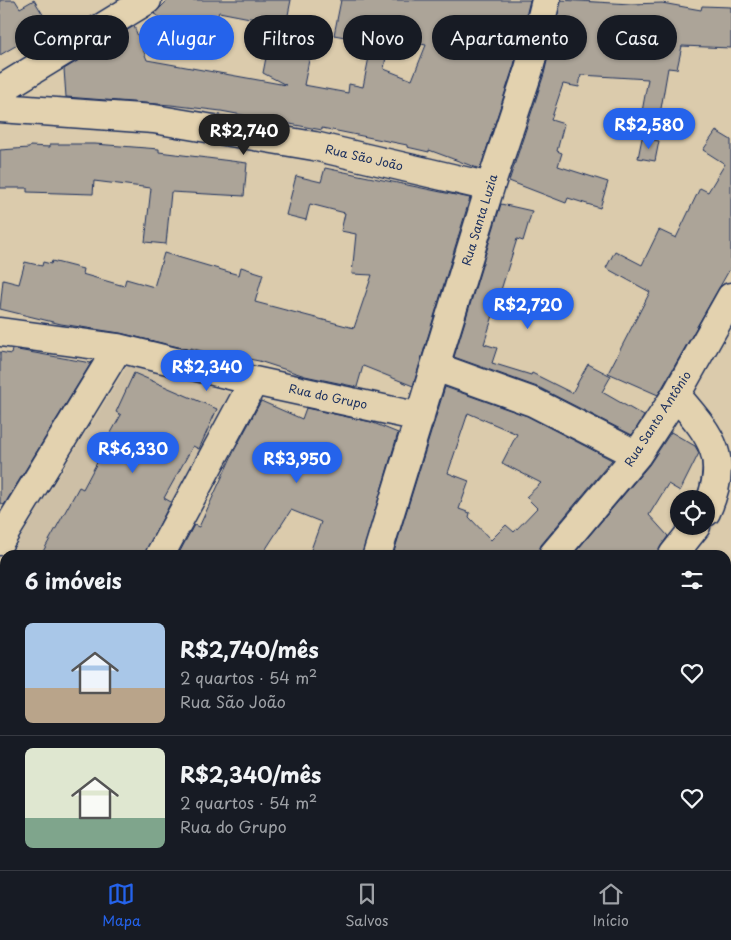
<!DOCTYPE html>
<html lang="pt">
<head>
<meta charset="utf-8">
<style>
	body { margin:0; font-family:"Playpen Sans",sans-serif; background:#20242c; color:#f1f3f6; height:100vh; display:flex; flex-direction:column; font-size:19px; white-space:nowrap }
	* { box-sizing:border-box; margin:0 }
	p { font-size:16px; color:#9ea1a6 }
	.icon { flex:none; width:28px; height:28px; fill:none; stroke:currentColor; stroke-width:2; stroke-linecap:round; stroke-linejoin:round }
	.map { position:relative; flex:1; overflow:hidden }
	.details { position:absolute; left:0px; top:550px; width:731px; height:320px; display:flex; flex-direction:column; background:#171b24; border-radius:15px 15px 0 0; box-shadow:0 1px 4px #0004 }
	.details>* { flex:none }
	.top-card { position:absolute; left:15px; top:15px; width:701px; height:45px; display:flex; gap:10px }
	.controls { position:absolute; left:670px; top:490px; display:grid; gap:10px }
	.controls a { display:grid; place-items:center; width:45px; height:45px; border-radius:50%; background:#171b24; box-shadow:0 1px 4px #0004; font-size:25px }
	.price { position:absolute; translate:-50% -42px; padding:0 11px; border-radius:18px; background:#2563eb; color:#fff; font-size:16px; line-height:32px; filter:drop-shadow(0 1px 2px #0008) }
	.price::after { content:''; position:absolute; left:50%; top:30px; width:15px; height:11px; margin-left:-8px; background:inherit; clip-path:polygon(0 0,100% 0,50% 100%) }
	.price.selected { background:#222; color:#fff }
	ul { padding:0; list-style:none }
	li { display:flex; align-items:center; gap:15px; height:125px; padding:0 25px }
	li+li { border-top:1px solid #363941 }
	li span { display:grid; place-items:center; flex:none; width:140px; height:100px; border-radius:8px; color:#555 }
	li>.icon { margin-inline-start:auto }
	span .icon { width:60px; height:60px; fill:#fffc; stroke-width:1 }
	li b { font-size:21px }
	h2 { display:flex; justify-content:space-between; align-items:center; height:60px; padding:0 25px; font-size:21px }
	.chip { padding:0 18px; border-radius:22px; background:#171b24; box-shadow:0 1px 4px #0004; font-size:18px; line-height:45px }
	.chip.selected { background:#2563eb; color:#fff }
	.tab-bar { display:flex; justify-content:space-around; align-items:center; height:70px; border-top:1px solid #363941; background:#171b24; font-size:14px; color:#9ea1a6 }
	.tab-bar a { display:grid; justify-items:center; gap:2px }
	.tab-bar .selected { color:#2563eb }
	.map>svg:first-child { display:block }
</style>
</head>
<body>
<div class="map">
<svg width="731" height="870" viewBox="0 0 731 870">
	<rect width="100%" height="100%" fill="#dbcbac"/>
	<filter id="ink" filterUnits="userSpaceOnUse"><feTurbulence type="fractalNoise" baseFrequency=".02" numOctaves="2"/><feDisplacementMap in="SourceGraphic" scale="10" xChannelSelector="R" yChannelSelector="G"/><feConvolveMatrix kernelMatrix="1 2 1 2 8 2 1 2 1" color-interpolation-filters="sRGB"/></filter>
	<g filter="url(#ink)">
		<path fill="#cdbfa6" d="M129 363 234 394 150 555H10Z
			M5 562V626L0 623V570Z"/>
		<path fill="#aca498" stroke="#1b2f5e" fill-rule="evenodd" d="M0 0H15L20 8 34 0 50 26 0 55Z
			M168 0H291L286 25 219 12 207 42 154 14Z
			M341 0H530L514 65 480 169 429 150V152L407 147V145L322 128V130L221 111 171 105 66 97 64 69 94 51 108 46 106 43 134 26 147 60 286 85 263 73 270 37 312 45 304 85 348 93 349 84 363 87 372 42 334 35ZM389 38 426 45 412 80 384 69Z
			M561 0 631 4 662 3 701 10 702 6 731 7V48L682 46 677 69 668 68 659 120 641 117 648 79 581 75 579 87 563 84 551 120 564 124 557 151 562 153 558 166 608 182 600 208 568 198 566 203 509 181 544 74Z
			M716 131 731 140V267L658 395 608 373 650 292 606 268 615 251 642 265 659 230 676 238 700 188 708 192 725 164 703 150Z
			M642 138 659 141 655 161 638 158Z
			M50 144H95L159 149V152L247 163 244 196 171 192 166 244 145 242 151 188 94 181 93 194 27 192V188H0V150L29 148 30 146 50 147Z
			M325 168 470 198 413 386 363 366 357 387 305 376 259 361 234 356 233 360 191 348V350L120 333 61 324 0 309 3 280 19 284 25 262 42 266 43 262 51 264 52 261 83 269 82 274 124 286 126 279 154 287 164 253 239 275 241 267 263 274 255 302 354 328 372 275 352 274 356 234 341 231 345 213 310 204 306 220 286 215 296 176 321 182Z
			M501 204 532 211 523 241 517 239 484 344 497 348 492 363 531 375 532 373 572 393 588 364 611 376 602 392 644 416 632 435 540 388 454 357Z
			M12 349 91 363 4 505 0 503V352L11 354Z
			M134 373 217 409 199 449 193 446 164 498 171 502 144 555H41L79 487 83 489 101 455 99 454 121 415 116 412Z
			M445 387 527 416 612 460 541 545 538 555H393ZM468 413 517 434 502 463 541 483 526 497 537 508 514 532 506 525 491 540 469 517 470 513 459 509 469 481 448 473Z
			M261 401 302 419 306 408 371 422 398 433 362 555H309L321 522 291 510 262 555H178L194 525 199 527 234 451Z
			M671 432 695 446 699 453 680 491 668 484 649 515 668 536 661 546 658 555H573L649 465Z"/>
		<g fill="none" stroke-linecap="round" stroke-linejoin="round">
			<g stroke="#1b2f5e" stroke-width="31">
				<path id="minor" d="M0 90 147 0
					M0 108 154 119 314 146 490 187
					M0 332 118 348 254 381 420 417
					M436 367 533 402 637 455
					M676 395C711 436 731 457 706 512
					M0 541 118 348
					M160 555 254 381
					M377 555 490 187 529 69 546 0
					M553 555 637 455 676 395 731 297
					M673 555 696 526
					M0 639 5 642
					M726 641 731 639
					M0 841 5 839
					M259 870 264 865"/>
			</g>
			<use href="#minor" stroke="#e3d2af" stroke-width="28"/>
		</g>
	</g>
	<g text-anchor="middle" stroke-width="4" stroke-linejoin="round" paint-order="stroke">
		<g font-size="12" fill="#1b2f5e" stroke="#e3d2af">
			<text transform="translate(364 158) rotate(13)" y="4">Rua São João</text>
			<text transform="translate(480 220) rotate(-73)" y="4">Rua Santa Luzia</text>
			<text transform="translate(328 397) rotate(12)" y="4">Rua do Grupo</text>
			<text transform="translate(658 419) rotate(-57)" y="4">Rua Santo Antônio</text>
		</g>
	</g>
</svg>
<div class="controls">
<a><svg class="icon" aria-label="locate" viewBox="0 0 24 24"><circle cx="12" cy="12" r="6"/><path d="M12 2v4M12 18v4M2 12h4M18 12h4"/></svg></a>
</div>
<b class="price" style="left:649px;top:150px">R$2,580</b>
<b class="price selected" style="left:244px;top:156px">R$2,740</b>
<b class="price" style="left:528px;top:330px">R$2,720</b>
<b class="price" style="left:207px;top:392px">R$2,340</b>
<b class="price" style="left:133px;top:474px">R$6,330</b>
<b class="price" style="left:297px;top:484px">R$3,950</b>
<div class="top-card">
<a class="chip">Comprar</a>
<a class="chip selected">Alugar</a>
<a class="chip">Filtros</a>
<a class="chip">Novo</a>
<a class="chip">Apartamento</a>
<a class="chip">Casa</a>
</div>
<section class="details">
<h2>6 imóveis<svg class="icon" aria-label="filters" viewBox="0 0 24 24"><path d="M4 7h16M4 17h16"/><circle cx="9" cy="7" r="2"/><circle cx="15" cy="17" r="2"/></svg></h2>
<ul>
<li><span style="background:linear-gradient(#a9c7e8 65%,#b9a48a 0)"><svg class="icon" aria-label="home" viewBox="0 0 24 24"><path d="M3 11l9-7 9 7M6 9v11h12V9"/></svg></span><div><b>R$2,740/mês</b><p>2 quartos · 54 m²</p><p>Rua São João</p></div><svg class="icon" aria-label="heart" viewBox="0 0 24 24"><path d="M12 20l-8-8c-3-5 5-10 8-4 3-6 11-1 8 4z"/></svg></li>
<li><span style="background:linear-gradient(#dfe7d0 70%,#7fa58c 0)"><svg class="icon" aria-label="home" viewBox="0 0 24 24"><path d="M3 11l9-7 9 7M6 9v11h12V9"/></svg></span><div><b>R$2,340/mês</b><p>2 quartos · 54 m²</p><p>Rua do Grupo</p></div><svg class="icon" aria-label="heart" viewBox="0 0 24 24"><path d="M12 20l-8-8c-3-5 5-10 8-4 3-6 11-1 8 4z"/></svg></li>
</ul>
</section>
</div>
<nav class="tab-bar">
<a class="selected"><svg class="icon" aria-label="map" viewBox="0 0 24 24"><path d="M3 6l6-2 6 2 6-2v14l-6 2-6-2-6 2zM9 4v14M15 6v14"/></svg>Mapa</a>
<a><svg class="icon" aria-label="saved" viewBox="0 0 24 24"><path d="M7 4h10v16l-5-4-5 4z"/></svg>Salvos</a>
<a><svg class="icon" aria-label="home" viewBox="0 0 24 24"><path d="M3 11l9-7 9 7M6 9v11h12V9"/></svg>Início</a>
</nav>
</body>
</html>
